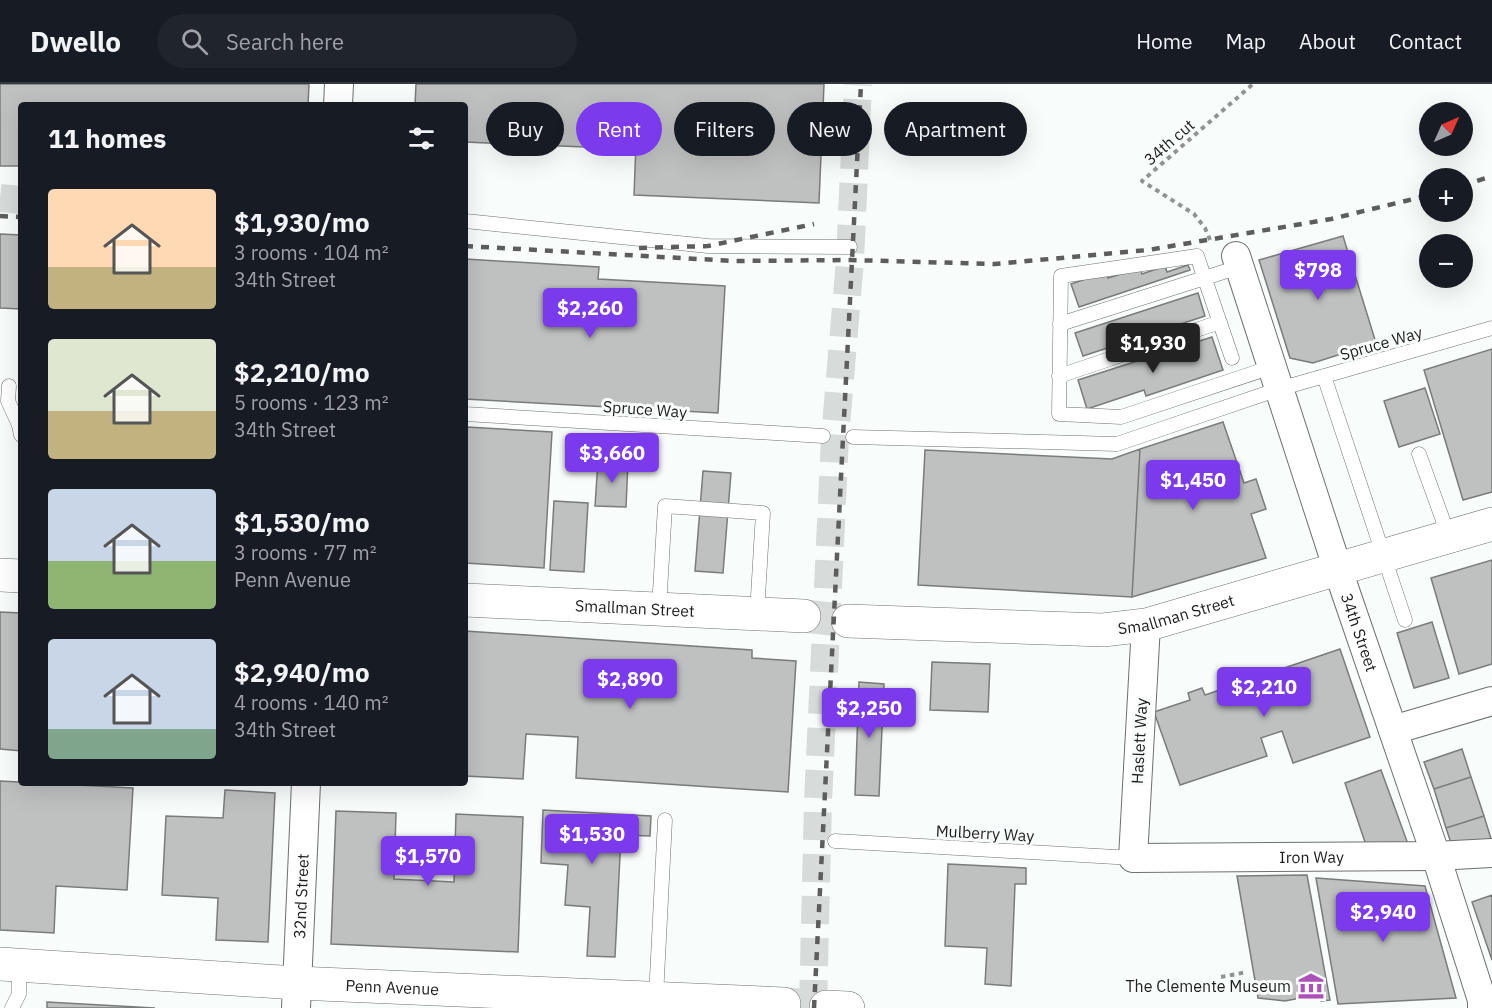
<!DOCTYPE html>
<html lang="en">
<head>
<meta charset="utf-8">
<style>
	body { margin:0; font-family:"IBM Plex Sans",sans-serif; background:#20242c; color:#f1f3f6; height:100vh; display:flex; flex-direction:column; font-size:22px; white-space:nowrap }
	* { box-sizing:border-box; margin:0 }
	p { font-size:20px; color:#9ea1a6 }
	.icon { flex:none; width:33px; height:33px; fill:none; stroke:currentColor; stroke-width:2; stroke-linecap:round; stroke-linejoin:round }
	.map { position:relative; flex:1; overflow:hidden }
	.details { position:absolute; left:18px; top:18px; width:450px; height:684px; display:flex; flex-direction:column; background:#171b24; border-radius:6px; box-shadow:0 6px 24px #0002 }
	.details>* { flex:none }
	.banner { position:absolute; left:486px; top:18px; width:570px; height:54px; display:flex; gap:12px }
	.needle { width:39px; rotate:45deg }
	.buttons { position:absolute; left:1419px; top:18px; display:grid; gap:12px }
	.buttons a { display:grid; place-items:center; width:54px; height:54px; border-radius:50%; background:#171b24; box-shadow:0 6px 24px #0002; font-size:30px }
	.price { position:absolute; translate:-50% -51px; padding:0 14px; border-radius:6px; background:#7c3aed; color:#fff; font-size:20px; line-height:39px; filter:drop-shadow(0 2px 3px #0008) }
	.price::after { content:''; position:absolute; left:50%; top:36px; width:18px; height:14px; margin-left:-9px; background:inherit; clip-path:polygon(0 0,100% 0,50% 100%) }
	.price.on { background:#222; color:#fff }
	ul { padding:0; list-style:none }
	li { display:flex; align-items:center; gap:18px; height:150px; padding:0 30px }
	li span { display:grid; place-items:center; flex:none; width:168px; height:120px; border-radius:6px; color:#555 }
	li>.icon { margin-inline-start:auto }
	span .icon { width:72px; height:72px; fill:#fffc; stroke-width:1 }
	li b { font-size:26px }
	h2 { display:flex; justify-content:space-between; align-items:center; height:72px; padding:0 30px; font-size:26px }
	.tag { padding:0 21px; border-radius:27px; background:#171b24; box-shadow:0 6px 24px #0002; font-size:21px; line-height:54px }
	.tag.on { background:#7c3aed; color:#fff }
	header { display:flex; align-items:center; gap:36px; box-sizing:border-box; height:84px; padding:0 30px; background:#171b24; border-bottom:2px solid #363941 }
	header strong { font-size:28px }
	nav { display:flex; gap:33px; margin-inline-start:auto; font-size:21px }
	.search { width:420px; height:54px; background:#20242c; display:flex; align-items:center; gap:15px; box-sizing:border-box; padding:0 21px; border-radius:33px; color:#9ea1a6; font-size:22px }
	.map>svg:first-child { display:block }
</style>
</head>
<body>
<header>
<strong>Dwello</strong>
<div class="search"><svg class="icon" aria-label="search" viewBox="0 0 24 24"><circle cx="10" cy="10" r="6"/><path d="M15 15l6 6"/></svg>Search here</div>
<nav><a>Home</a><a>Map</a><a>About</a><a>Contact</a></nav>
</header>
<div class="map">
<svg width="1492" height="924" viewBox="0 0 1492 924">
	<rect width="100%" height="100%" fill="#f8fcfa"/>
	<path fill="#bec1c0" stroke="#797c7b" stroke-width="1.5" d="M0 0H309L308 21H21V82H0Z
		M416 0H824L819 119 634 111 637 33 585 31 584 63 465 58V21H415Z
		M0 150 21 151V225L0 224Z
		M1343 152 1376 259 1313 279 1290 274 1259 176Z
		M465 175 599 183 598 195 725 202 718 329 465 315Z
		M1188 181 1190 186 1079 223 1071 200 1106 188 1108 194 1140 184 1142 190 1165 182 1167 188Z
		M1198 209 1205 232 1083 272 1075 249Z
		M1212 253 1223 286 1146 312 1144 306 1087 325 1078 296Z
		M1492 265V408L1463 416 1424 286Z
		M1425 304 1440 350 1399 363 1384 317Z
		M1223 338 1244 399 1256 395 1266 425 1251 430 1266 474 1132 513 1140 365Z
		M467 343 552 348 544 484 465 479Z
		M1140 365 1132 513 918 501 925 366 1112 375Z
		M598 377 628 379 626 423 595 422Z
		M703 387 731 389 723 489 695 487Z
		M554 417 588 419 584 488 550 486Z
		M1492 476V580L1459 590 1431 494Z
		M0 528 21 529V667L0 665Z
		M1432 538 1449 594 1414 604 1397 549Z
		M465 547 752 566V574L796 577 788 708 576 694 578 653 526 650 523 695 465 692Z
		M1340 565 1370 653 1293 679 1282 647 1261 654 1267 672 1180 701 1154 628 1190 616 1188 609 1202 604 1205 611Z
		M932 578 990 580 988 628 930 626Z
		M859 598 884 600 879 712 855 711Z
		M1462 665 1471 693 1434 705 1424 678Z
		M1381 686 1408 760 1367 764 1345 699Z
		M1471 693 1484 732 1446 744 1434 705Z
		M0 697 133 704 127 806 56 802 54 849 0 846Z
		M225 706 275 709 268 858 216 856 218 814 162 811 166 732 223 734Z
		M543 726 651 732 650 752 621 751 615 873 587 872 590 823 565 821 568 781 541 779Z
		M336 727 396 729 394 795 454 798 456 730 523 733 518 868 331 860Z
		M1484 732 1492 758 1451 759 1446 744Z
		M948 780 1026 784V800H1015L1011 902 985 900 987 864 945 862Z
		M1307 791 1330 916 1321 917 1316 911 1285 917 1258 914 1237 792Z
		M1316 794 1425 802 1456 914 1338 920Z
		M1492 811V876L1472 818Z
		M47 918 155 924H47Z"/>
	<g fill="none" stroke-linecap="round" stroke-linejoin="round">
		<path stroke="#d7dbd9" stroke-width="28" stroke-dasharray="28 14" stroke-linecap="butt" d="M0 114 21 116
			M813 924 818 718 835 353 850 176 858 0"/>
		<path stroke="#d7dbd9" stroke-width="33" stroke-dasharray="33 16" stroke-linecap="butt" d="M804 532 848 537"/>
		<path stroke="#d7dbd9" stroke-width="33" stroke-dasharray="33 16" stroke-linecap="butt" d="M784 920 826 923"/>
		<g stroke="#6d706f" stroke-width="15">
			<path id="service" d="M465 137 708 162 850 163
				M1060 240 1239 183
				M1232 274 1197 172 1061 192 1059 330 1121 333 1272 283
				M1059 292 1220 238
				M1324 292 1405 536
				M9 302 8 317 19 341 21 351
				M465 330 823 352
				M853 353 1117 360 1279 305 1492 244
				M1419 370 1449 453
				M659 525 665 422 763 429 757 529
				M835 757 1133 774
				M656 913 665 736
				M12 924 19 910V881"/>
		</g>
		<g stroke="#6d706f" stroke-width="30">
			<g id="minor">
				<path d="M338 21 339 0"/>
				<path id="s1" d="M1236 172 1338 486 1436 772 1482 916V924"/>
				<path id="s2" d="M1146 541 1133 774 1436 772 1492 769"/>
				<path d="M1393 646 1492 617"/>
				<path id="s3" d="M296 924 306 699"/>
			</g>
		</g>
		<g stroke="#6d706f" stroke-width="34">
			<g id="tertiary">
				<path d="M0 491 21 492"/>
				<path id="s4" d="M465 516 804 532"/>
				<path id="s5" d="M848 537 1103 546 1146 541 1492 440"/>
			</g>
		</g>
		<g stroke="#6d706f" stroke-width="34">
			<g id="secondary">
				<path id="s6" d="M0 880 297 899 784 920"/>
				<path d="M826 923 848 924"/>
			</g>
		</g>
		<path stroke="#909392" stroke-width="4" stroke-dasharray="4.5 4.5" stroke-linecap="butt" d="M1210 156 1205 144 1194 130 1142 97 1253 0
			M1221 893 1247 888"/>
		<use href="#service" stroke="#fff" stroke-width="14"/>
		<use href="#minor" stroke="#fff" stroke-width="28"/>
		<use href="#tertiary" stroke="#fff" stroke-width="33"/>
		<use href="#secondary" stroke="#fff" stroke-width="33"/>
		<path stroke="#5c5e5e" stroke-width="4.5" stroke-dasharray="8 8" stroke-linecap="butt" d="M1462 102 1492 92
			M0 132 21 133
			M465 162 734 177 850 176 995 180 1148 166 1331 135 1430 111
			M639 164 708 162 814 140
			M814 924 861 0"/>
	</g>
	<defs>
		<g id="museum-bare" transform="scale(2.07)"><path d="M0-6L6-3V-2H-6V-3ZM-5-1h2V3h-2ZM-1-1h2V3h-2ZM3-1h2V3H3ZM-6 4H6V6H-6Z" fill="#ad50ba" stroke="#f8fcfa" stroke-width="2.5" paint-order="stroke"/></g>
	</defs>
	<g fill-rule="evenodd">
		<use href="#museum-bare" x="1311" y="902"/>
	</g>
	<g text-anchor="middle" stroke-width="6" stroke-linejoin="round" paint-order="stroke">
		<g font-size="16" fill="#1d1e1e" stroke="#f8fcfa">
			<text transform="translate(1169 58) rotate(-41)" y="6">34th cut</text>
			<text transform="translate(1381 259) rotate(-16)" y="6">Spruce Way</text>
			<text transform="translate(645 325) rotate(4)" y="6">Spruce Way</text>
			<text dy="6" stroke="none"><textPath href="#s4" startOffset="170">Smallman Street</textPath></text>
			<text dy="6" stroke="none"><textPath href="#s5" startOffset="330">Smallman Street</textPath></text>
			<text dy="6" stroke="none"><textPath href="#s1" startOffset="396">34th Street</textPath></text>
			<text transform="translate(1139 657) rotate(-87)" y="6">Haslett Way</text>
			<text transform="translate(985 749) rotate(3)" y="6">Mulberry Way</text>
			<text dy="6" stroke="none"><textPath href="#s2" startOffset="412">Iron Way</textPath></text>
			<text dy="6" stroke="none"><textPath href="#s3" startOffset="112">32nd Street</textPath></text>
			<text dy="6" stroke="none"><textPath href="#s6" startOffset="393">Penn Avenue</textPath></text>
		</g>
		<g font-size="16" fill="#1d1e1e" stroke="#f8fcfa" text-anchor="end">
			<text x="1291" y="908">The Clemente Museum</text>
		</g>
	</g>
</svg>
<div class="buttons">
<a><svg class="needle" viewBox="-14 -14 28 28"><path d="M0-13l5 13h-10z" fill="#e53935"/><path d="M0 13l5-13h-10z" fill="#9ea1a6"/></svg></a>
<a>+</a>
<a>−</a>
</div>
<b class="price" style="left:1318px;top:217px">$798</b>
<b class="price" style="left:590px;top:255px">$2,260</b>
<b class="price on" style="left:1153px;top:290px">$1,930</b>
<b class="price" style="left:612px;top:400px">$3,660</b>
<b class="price" style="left:1193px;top:427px">$1,450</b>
<b class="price" style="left:630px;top:626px">$2,890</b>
<b class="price" style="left:1264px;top:634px">$2,210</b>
<b class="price" style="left:869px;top:655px">$2,250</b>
<b class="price" style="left:592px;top:781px">$1,530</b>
<b class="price" style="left:428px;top:803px">$1,570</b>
<b class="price" style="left:1383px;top:859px">$2,940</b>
<div class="banner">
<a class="tag">Buy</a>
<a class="tag on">Rent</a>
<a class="tag">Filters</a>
<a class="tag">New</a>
<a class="tag">Apartment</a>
</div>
<section class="details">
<h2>11 homes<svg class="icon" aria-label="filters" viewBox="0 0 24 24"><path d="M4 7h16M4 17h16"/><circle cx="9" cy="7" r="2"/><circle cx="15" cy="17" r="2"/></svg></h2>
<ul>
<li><span style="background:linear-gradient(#ffd9b3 65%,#c2b280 0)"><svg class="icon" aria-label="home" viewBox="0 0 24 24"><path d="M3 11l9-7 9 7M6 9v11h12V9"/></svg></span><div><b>$1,930/mo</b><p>3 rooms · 104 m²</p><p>34th Street</p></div></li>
<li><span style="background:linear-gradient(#dfe7d0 60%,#c2b280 0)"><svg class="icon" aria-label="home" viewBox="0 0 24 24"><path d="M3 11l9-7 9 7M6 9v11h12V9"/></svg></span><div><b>$2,210/mo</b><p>5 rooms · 123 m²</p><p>34th Street</p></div></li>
<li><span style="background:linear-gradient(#c9d6e8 60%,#8fb573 0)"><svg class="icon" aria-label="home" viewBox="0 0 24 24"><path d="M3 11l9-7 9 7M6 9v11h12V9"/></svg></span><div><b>$1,530/mo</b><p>3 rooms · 77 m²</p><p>Penn Avenue</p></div></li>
<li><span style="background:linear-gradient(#c9d6e8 75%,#7fa58c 0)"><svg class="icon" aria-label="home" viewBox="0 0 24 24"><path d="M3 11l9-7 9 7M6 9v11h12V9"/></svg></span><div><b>$2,940/mo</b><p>4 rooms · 140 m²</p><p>34th Street</p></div></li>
</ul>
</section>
</div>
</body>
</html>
